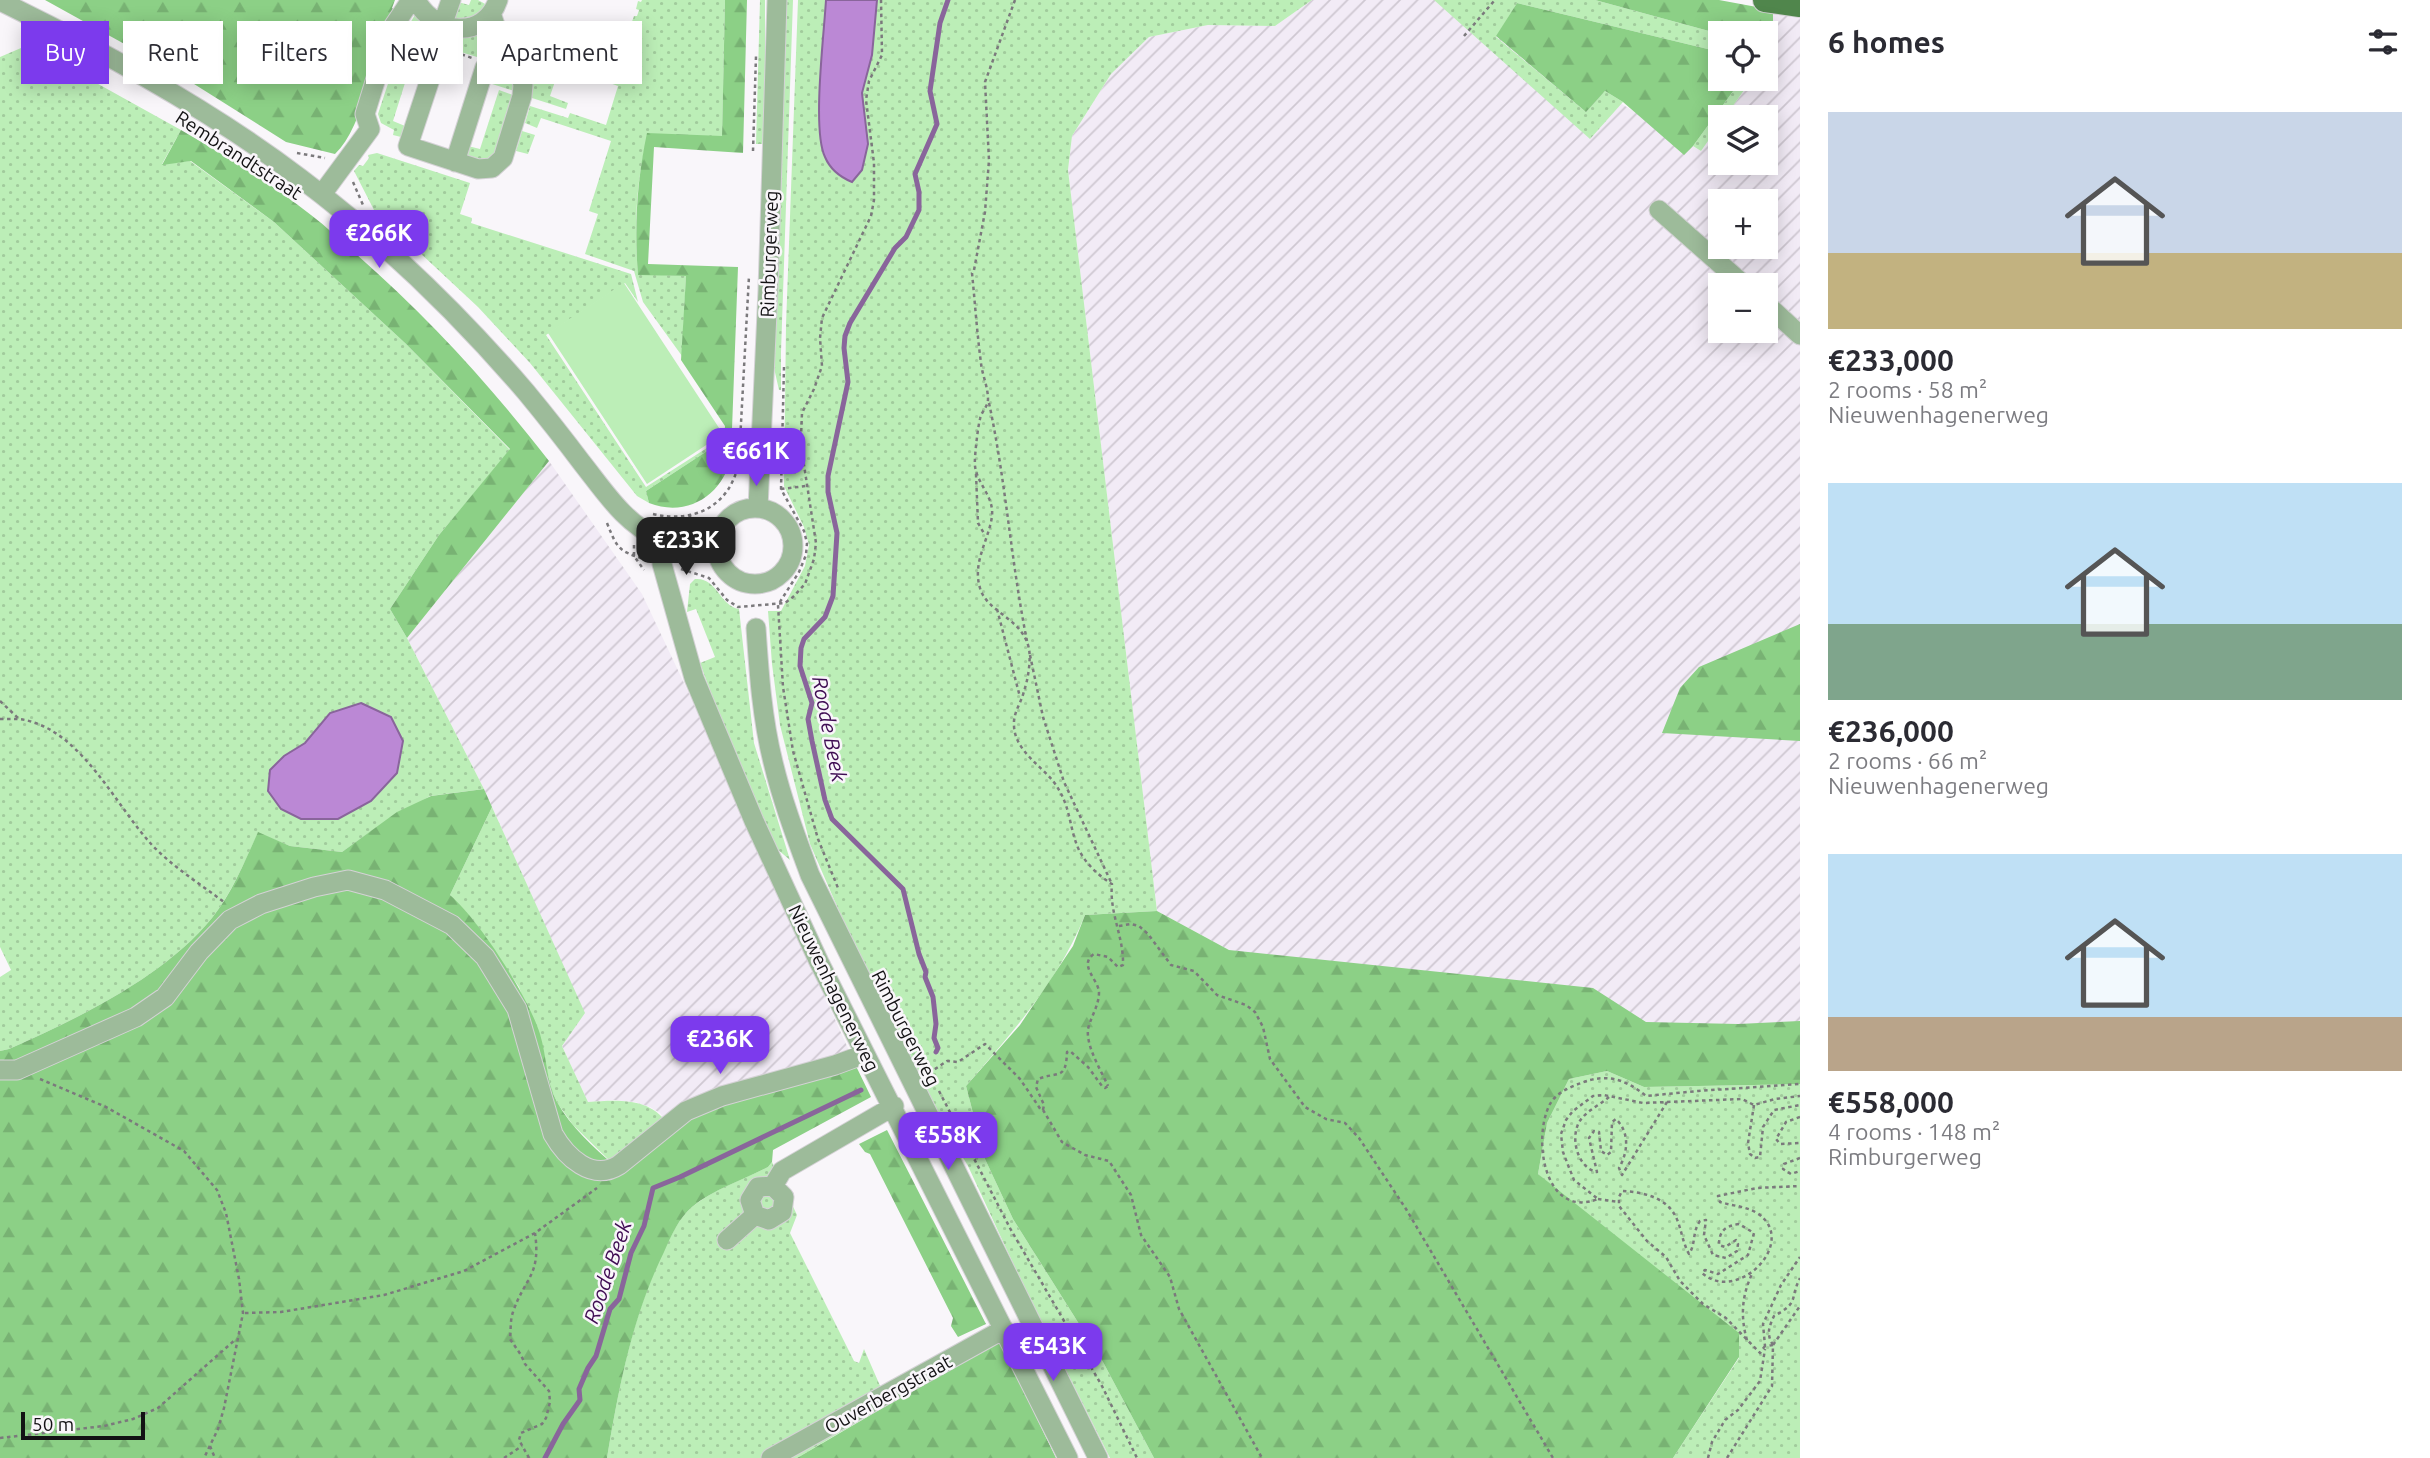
<!DOCTYPE html>
<html lang="en">
<head>
<meta charset="utf-8">
<style>
	body { margin:0; font-family:Ubuntu,sans-serif; background:#f7f7f7; color:#2b2b33; height:100vh; display:flex; flex-direction:column; font-size:26px; white-space:nowrap }
	* { box-sizing:border-box; margin:0 }
	p { font-size:23px; color:#7c7c81 }
	.icon { flex:none; width:38px; height:38px; fill:none; stroke:currentColor; stroke-width:2; stroke-linecap:round; stroke-linejoin:round }
	.map { position:relative; flex:1; overflow:hidden }
	.details { display:flex; flex-direction:column; background:#fff; width:630px }
	.details>* { flex:none }
	.hud { position:absolute; left:21px; top:21px; width:665px; height:63px; display:flex; gap:14px }
	.controls { position:absolute; left:1708px; top:21px; display:grid; gap:14px }
	.controls a { display:grid; place-items:center; width:70px; height:70px; border-radius:0px; background:#fff; box-shadow:0 4px 18px #0003; font-size:35px }
	.scale { position:absolute; left:21px; bottom:18px; width:124px; box-sizing:border-box; padding-left:7px; border:4px solid #131214; border-top:0; font-size:19px; line-height:24px; white-space:nowrap; color:#131214; -webkit-text-stroke:5px #f9f6fa; paint-order:stroke }
	.price { position:absolute; translate:-50% -60px; padding:0 16px; border-radius:14px; background:#7c3aed; color:#fff; font-size:23px; line-height:46px; filter:drop-shadow(0 2px 4px #0008) }
	.price::after { content:''; position:absolute; left:50%; top:42px; width:21px; height:16px; margin-left:-10px; background:inherit; clip-path:polygon(0 0,100% 0,50% 100%) }
	.price.on { background:#222; color:#fff }
	ul { padding:0; list-style:none }
	li { display:grid; align-content:center; gap:14px; height:371px; padding:0 28px }
	li span { display:grid; place-items:center; height:217px; border-radius:0px; color:#555 }
	li>.icon { margin-inline-start:auto }
	span .icon { width:126px; height:126px; fill:#fffc; stroke-width:1 }
	li b { font-size:30px }
	h2 { display:flex; justify-content:space-between; align-items:center; height:84px; padding:0 28px; font-size:30px }
	.pill { padding:0 24px; border-radius:0px; background:#fff; box-shadow:0 4px 18px #0003; font-size:24px; line-height:63px }
	.pill.on { background:#7c3aed; color:#fff }
	main { display:flex; flex:1; min-height:0 }
	.map>svg:first-child { display:block }
</style>
</head>
<body>
<main>
<div class="map">
<svg width="1800" height="1458" viewBox="0 0 1800 1458">
	<defs>
		<pattern id="industrial-furrows" width="10" height="10" patternUnits="userSpaceOnUse" patternTransform="scale(1.75)"><rect width="10" height="10" fill="#f2ebf6"/><path d="M-1 1l2-2M0 10L10 0M9 11l2-2" fill="none" stroke="#cfc8d2"/></pattern>
		<pattern id="green-dots" width="8" height="8" patternUnits="userSpaceOnUse" patternTransform="scale(1.75)"><rect width="8" height="8" fill="#bceeb7"/><path d="M2 2h.1M6 6h.1" fill="none" stroke="#a1cb9c" stroke-width="1.8" stroke-linecap="round"/></pattern>
		<pattern id="forest-firs" width="22" height="20" patternUnits="userSpaceOnUse" patternTransform="scale(1.75)"><rect width="22" height="20" fill="#8cd086"/><path d="M5 1l3.5 6h-7zM16 11l3.5 6h-7z" fill="#78b273"/></pattern>
	</defs>
	<rect width="100%" height="100%" fill="#f9f6fa"/>
	<path fill="url(#industrial-furrows)" fill-rule="evenodd" d="M1312 0H1446L1701 151 1720 124V163H1766V117H1725L1752 79H1766V58L1773 48V10L1800 15V1034L1638 1024 1229 950 1157 911 1068 170 1072 136 1111 74 1149 37 1208 25 1275 26ZM1720 201H1766V247H1720ZM1720 285H1766V331H1720Z
		M549 461 642 594 692 700 855 1064 667 1123 660 1113 650 1107 635 1102 614 1100 588 1102 562 1046 584 1013 484 789 407 638Z"/>
	<path fill="url(#green-dots)" d="M471 0H478L487 5 472 20 454 21 458 2 469 5Z
		M642 0H725L722 137 648 134C636 181 634 226 638 274L686 276 682 356 643 302 634 271 585 254 598 214 589 211 611 141 541 118 537 128 525 123 530 106 568 118 570 113 606 125 618 86 590 76 606 28 620 33 622 28 629 30 634 16H637L639 10 636 9 638 1 641 2Z
		M760 0H765V144H756Z
		M787 0H793L781 352V390H779L774 368Z
		M798 0H1312L1275 26 1208 25 1149 37 1111 74 1072 136 1068 170 1157 911 1085 915C1059 980 1012 1033 966 1086L985 1159 1013 1219 1103 1362 1154 1458H1110L1024 1287 968 1166 946 1128 852 941 810 844 780 725 772 664 768 611H781L805 566 809 545 804 527 784 486 786 325Z
		M1434 0H1595L1720 34V52L1517 3 1496 37 1586 112 1605 91 1623 102 1590 139Z
		M416 13 487 26 477 57 431 43 428 51 416 48 393 121 405 126 401 137 393 135 394 130 381 123 378 114 405 32Z
		M514 25 551 38 554 30 588 41 527 60 511 36Z
		M491 31 510 61 517 92 489 83 496 64 482 58Z
		M28 45 181 130 162 164 190 161 274 222 405 343 510 450 439 535 390 609 407 638 484 789 430 796 370 832 342 852 290 846 258 833C245 861 232 893 212 918 164 977 77 1019 9 1049L0 1051V977L11 970 0 947V57Z
		M572 60H579L575 72 560 67 550 96 568 103 566 109 532 98 531 71Z
		M1742 79H1752L1725 117H1720V124L1701 151 1693 146Z
		M499 90 516 96 501 146 488 162 466 160 468 146 480 149Z
		M522 131 535 135 528 154 516 151Z
		M377 153 470 183 460 214 472 218 471 223 631 274 638 302 625 283 546 335 646 487 724 437V440L646 491 649 503 637 496 530 363 478 307 374 210 354 171 359 165 363 166 369 158 368 155Z
		M695 579C717 577 719 605 739 609L754 743 790 860 777 849 766 828 720 718 700 663 715 657 696 609 687 612 690 584Z
		M492 807 585 1013 562 1046 588 1102C617 1100 649 1097 667 1123L615 1166 573 1125 558 1104 552 1091 545 1063 519 987 473 920 450 895Z
		M1607 1071 1644 1087 1800 1084V1458H1673L1739 1358 1538 1174 1547 1123 1569 1079Z
		M772 1162 797 1215 790 1233 854 1361 859 1363 864 1349 888 1404 797 1458H607C619 1387 632 1317 663 1252 671 1236 679 1218 692 1207 714 1189 743 1180 768 1167Z"/>
	<path fill="url(#forest-firs)" d="M45 0H395L392 8 395 10C374 50 365 126 335 154L286 142 175 72Z
		M725 0H747L743 153 654 147 648 264 738 267 731 456C724 495 687 518 649 503L646 491 724 440 725 426 681 360 686 276 638 275C634 227 637 180 647 133L722 136Z
		M1595 0H1719L1773 10V48L1766 46V33L1720 34Z
		M1517 3 1720 52V79H1742L1693 146 1684 155 1623 102 1605 91 1586 112 1496 36Z
		M181 130C225 156 271 183 311 215 327 227 341 241 356 254 429 318 489 384 549 461L407 638 390 609 439 535 510 449 405 343 274 222 191 161 162 165Z
		M1800 624V741L1662 733 1680 688 1699 667Z
		M484 789 492 807 450 895C480 921 528 996 540 1034 547 1057 546 1081 557 1102 571 1127 593 1147 615 1166L667 1123 855 1064 871 1097 773 1150 772 1162 768 1167C744 1180 714 1189 692 1207 679 1218 671 1236 664 1252 632 1317 619 1387 607 1458H0V1051L9 1049C77 1019 164 977 212 918 232 893 245 861 258 832L290 846 342 852 397 812 431 796Z
		M1157 911 1229 950 1593 988 1646 1022 1738 1024 1800 1021V1084L1644 1087 1607 1071 1569 1079 1547 1123 1538 1174 1739 1333V1357L1673 1458H1154L1103 1362 1013 1219 985 1159 966 1086 1020 1025 1073 946 1085 915Z
		M887 1130 986 1324 958 1337 951 1326 953 1318 870 1154 865 1152 859 1144Z
		M999 1340 1056 1458H797Z"/>
	<path fill="#bceeb7" d="M624 283 723 434 647 484 548 333Z"/>
	<path fill="#bb88d5" stroke="#89659b" stroke-width="2" d="M826 0H877L872 55 862 93 868 144 862 170 852 182C840 177 830 169 825 157 812 130 824 35 826 0Z
		M361 703 391 717 403 741 397 773 371 801 338 819H301L281 809 268 791 270 770 284 756 305 743 330 713Z"/>
	<g fill="none" stroke-linecap="round" stroke-linejoin="round">
		<path stroke="#89659b" stroke-width="5" d="M936 1052 938 1048 934 1038 936 1024 933 997 925 977 926 972 919 954 903 889 832 819 825 800 812 741 808 719 812 703 800 666 801 648 804 639 825 617 833 596 837 533 828 492V476L848 382 844 348 845 336 850 323 895 248 906 237 919 210V192L915 174 937 124 930 91 940 23 948 0
			M545 1458 563 1424 580 1400 579 1389 588 1368 596 1356 610 1309 619 1299 631 1253 644 1226 653 1188 680 1177 861 1090"/>
		<g stroke="#d4d2d5" stroke-width="21">
			<path id="minor" d="M416 0C434 34 484 41 498 0
				M0 1C103 51 209 109 300 178 383 240 459 314 526 392 545 415 564 439 582 463 605 492 625 524 660 539 678 546 699 546 718 548
				M442 26 451 0
				M439 52 408 146 478 169 492 168 503 158 522 96 523 85 519 69 500 40 491 13
				M455 162 485 67
				M322 194 370 129 365 114 391 30 411 0
				M1659 210 1744 285
				M1766 304 1800 335
				M758 508 768 290 777 0
				M717 546a38 38 0 1 1 76 0a38 38 0 1 1-76 0Z
				M663 540 662 564 694 678 754 821 819 962 1068 1458
				M756 628C759 673 762 718 773 762 782 800 796 837 810 875L1098 1458
				M0 1070H17L136 1017 165 997 199 952 230 920 261 904 314 887 348 880 385 890 452 925 485 957 517 1009 553 1134C566 1157 592 1182 619 1165L686 1111 722 1096 835 1065 865 1054
				M773 1186 782 1171 894 1106
				M773 1186 784 1197 782 1212 769 1220 755 1215 750 1200 758 1187Z
				M727 1240 755 1215
				M771 1458 1004 1329"/>
		</g>
		<g stroke="#d4d2d5" stroke-width="26">
			<path id="major" d="M1765 0 1800 5"/>
		</g>
		<path stroke="#7b797c" stroke-width="2.5" stroke-dasharray="3.5 3.5" stroke-linecap="butt" d="M1015 0 985 82 989 160 985 212 974 270 972 273C975 303 977 333 981 363 982 374 988 387 988 399 988 407 981 412 980 419 978 426 974 459 975 466 977 484 994 496 992 516 989 540 972 562 980 588 987 613 1023 618 1029 649 1031 660 1028 680 1024 691 1021 704 1013 712 1014 726 1015 750 1039 764 1053 781 1072 806 1068 826 1079 850 1086 864 1099 876 1112 884 1109 913 1124 937 1123 965L1118 967 1108 957 1094 954C1078 965 1098 979 1099 992 1099 1006 1091 1016 1088 1029 1086 1047 1101 1070 1108 1086
			M1464 36 1494 1
			M455 52 472 58
			M753 151 756 56
			M297 153 325 158
			M353 182 363 205
			M784 367 781 489 804 531 807 543 806 555 799 572 778 605 783 687 793 751 818 839 838 888
			M989 403C1006 482 1011 562 1027 641
			M976 474 978 523 985 535
			M781 489 806 486
			M653 514C695 524 732 505 739 460L749 276
			M690 516 693 530
			M607 523C617 548 618 551 644 559
			M634 545V556L644 570
			M681 569 709 578 727 600 738 607 785 603 793 597 805 584 814 559 816 543 804 465 801 437 802 413 814 389 822 366 820 338 822 318 871 216 874 200V163L866 100 869 81 882 55 881 0
			M997 609 1020 697
			M1030 655 1043 717 1064 782 1111 882
			M0 701 18 718
			M0 719C11 719 22 718 32 722 84 737 117 807 152 845 173 867 200 884 224 902
			M1119 926 1131 924 1139 926 1148 934 1171 965 1194 971 1217 995 1246 1005 1255 1012 1263 1027 1270 1059 1305 1107 1326 1119 1345 1123 1359 1138 1406 1209 1553 1458
			M929 1073 947 1061 958 1062 985 1044 1020 1079 1041 1110H1043L1062 1142 1085 1155 1109 1161 1131 1195 1141 1235 1170 1277 1179 1309 1262 1458
			M40 1079 106 1107 184 1151 217 1190 226 1213 239 1279 243 1313 224 1408 218 1429 204 1458
			M939 1091 1011 1230 1102 1386 1137 1458
			M1609 1097C1601 1104 1590 1109 1583 1117 1568 1132 1576 1168 1597 1172L1589 1138 1594 1131 1599 1132 1601 1151 1607 1155 1611 1152 1612 1122 1616 1119C1630 1133 1628 1152 1619 1168L1622 1175 1667 1102 1643 1103 1604 1095 1593 1096 1573 1111 1566 1120 1561 1134 1563 1152 1568 1165 1574 1180 1598 1199C1544 1220 1532 1138 1550 1104 1556 1093 1570 1087 1581 1083 1607 1073 1625 1079 1646 1096L1698 1091 1800 1084
			M1667 1102 1742 1099 1754 1105 1775 1099 1800 1096
			M1754 1105 1748 1143 1750 1154 1755 1158 1760 1157 1763 1127 1774 1110 1800 1105
			M1043 1110 1044 1105 1036 1087 1038 1079C1058 1071 1066 1081 1067 1052L1070 1051 1088 1067 1102 1086 1105 1088 1108 1086
			M1800 1117 1786 1122 1776 1139 1780 1144 1800 1143
			M1800 1158 1784 1164 1783 1169 1791 1174 1800 1171
			M1598 1199 1619 1202
			M245 1313 281 1312 384 1295 464 1271 535 1233 597 1188
			M1747 1340C1740 1316 1742 1294 1753 1272
			M1773 1345 1765 1346 1763 1324 1781 1285 1800 1257
			M1773 1345C1766 1334 1769 1327 1774 1316 1800 1302 1789 1300 1800 1278
			M1765 1346 1760 1353 1726 1318 1703 1304 1680 1281 1666 1257 1647 1241 1619 1206V1197L1622 1191C1644 1192 1670 1198 1678 1222 1682 1233 1683 1243 1689 1254 1696 1244 1692 1232 1700 1221L1706 1220 1704 1235 1713 1255 1726 1258 1737 1251 1738 1244 1736 1240 1725 1247 1719 1245C1719 1231 1725 1226 1739 1224L1754 1233 1748 1255 1718 1274 1705 1270 1702 1273C1738 1305 1800 1241 1757 1213 1745 1206 1733 1206 1720 1202L1718 1196 1757 1188 1800 1186
			M0 1438 104 1426 133 1419 158 1408 236 1339
			M210 1446 215 1458
			M504 1458 522 1446
			M529 1458 519 1440 521 1433 542 1424 546 1418 550 1402 549 1391 525 1364 521 1355 510 1339C511 1331 510 1320 513 1312 525 1277 541 1276 535 1233
			M1708 1458 1712 1442 1725 1420 1738 1410 1760 1381 1765 1349
			M1727 1458 1772 1386 1773 1345 1800 1306"/>
		<use href="#minor" stroke="#9dbb9a" stroke-width="19"/>
		<use href="#major" stroke="#50864c" stroke-width="24"/>
	</g>
	<g text-anchor="middle" stroke-width="5" stroke-linejoin="round" paint-order="stroke">
		<g font-size="19" fill="#131214" stroke="#f9f6fa">
			<text transform="translate(239 155) rotate(33)" y="7">Rembrandtstraat</text>
			<text transform="translate(769 254) rotate(-88)" y="7">Rimburgerweg</text>
			<text transform="translate(834 988) rotate(64)" y="7">Nieuwenhagenerweg</text>
			<text transform="translate(906 1028) rotate(63)" y="7">Rimburgerweg</text>
			<text transform="translate(888 1394) rotate(-29)" y="7">Ouverbergstraat</text>
		</g>
		<g font-size="21" font-style="italic" fill="#3f0d53" stroke="#f9f6fa">
			<text transform="translate(829 729) rotate(79)" y="7">Roode Beek</text>
			<text transform="translate(608 1272) rotate(-71)" y="7">Roode Beek</text>
		</g>
	</g>
</svg>
<div class="controls">
<a><svg class="icon" aria-label="locate" viewBox="0 0 24 24"><circle cx="12" cy="12" r="6"/><path d="M12 2v4M12 18v4M2 12h4M18 12h4"/></svg></a>
<a><svg class="icon" aria-label="layers" viewBox="0 0 24 24"><path d="M12 4l9 5-9 5-9-5zM3 14l9 5 9-5"/></svg></a>
<a>+</a>
<a>−</a>
</div>
<div class="scale">50 m</div>
<b class="price" style="left:379px;top:270px">€266K</b>
<b class="price" style="left:756px;top:488px">€661K</b>
<b class="price on" style="left:686px;top:577px">€233K</b>
<b class="price" style="left:720px;top:1076px">€236K</b>
<b class="price" style="left:948px;top:1172px">€558K</b>
<b class="price" style="left:1053px;top:1383px">€543K</b>
<div class="hud">
<a class="pill on">Buy</a>
<a class="pill">Rent</a>
<a class="pill">Filters</a>
<a class="pill">New</a>
<a class="pill">Apartment</a>
</div>
</div>
<section class="details">
<h2>6 homes<svg class="icon" aria-label="filters" viewBox="0 0 24 24"><path d="M4 7h16M4 17h16"/><circle cx="9" cy="7" r="2"/><circle cx="15" cy="17" r="2"/></svg></h2>
<ul>
<li><span style="background:linear-gradient(#c9d6e8 65%,#c2b280 0)"><svg class="icon" aria-label="home" viewBox="0 0 24 24"><path d="M3 11l9-7 9 7M6 9v11h12V9"/></svg></span><div><b>€233,000</b><p>2 rooms · 58 m²</p><p>Nieuwenhagenerweg</p></div></li>
<li><span style="background:linear-gradient(#bfe0f5 65%,#7fa58c 0)"><svg class="icon" aria-label="home" viewBox="0 0 24 24"><path d="M3 11l9-7 9 7M6 9v11h12V9"/></svg></span><div><b>€236,000</b><p>2 rooms · 66 m²</p><p>Nieuwenhagenerweg</p></div></li>
<li><span style="background:linear-gradient(#bfe0f5 75%,#b9a48a 0)"><svg class="icon" aria-label="home" viewBox="0 0 24 24"><path d="M3 11l9-7 9 7M6 9v11h12V9"/></svg></span><div><b>€558,000</b><p>4 rooms · 148 m²</p><p>Rimburgerweg</p></div></li>
</ul>
</section>
</main>
</body>
</html>
